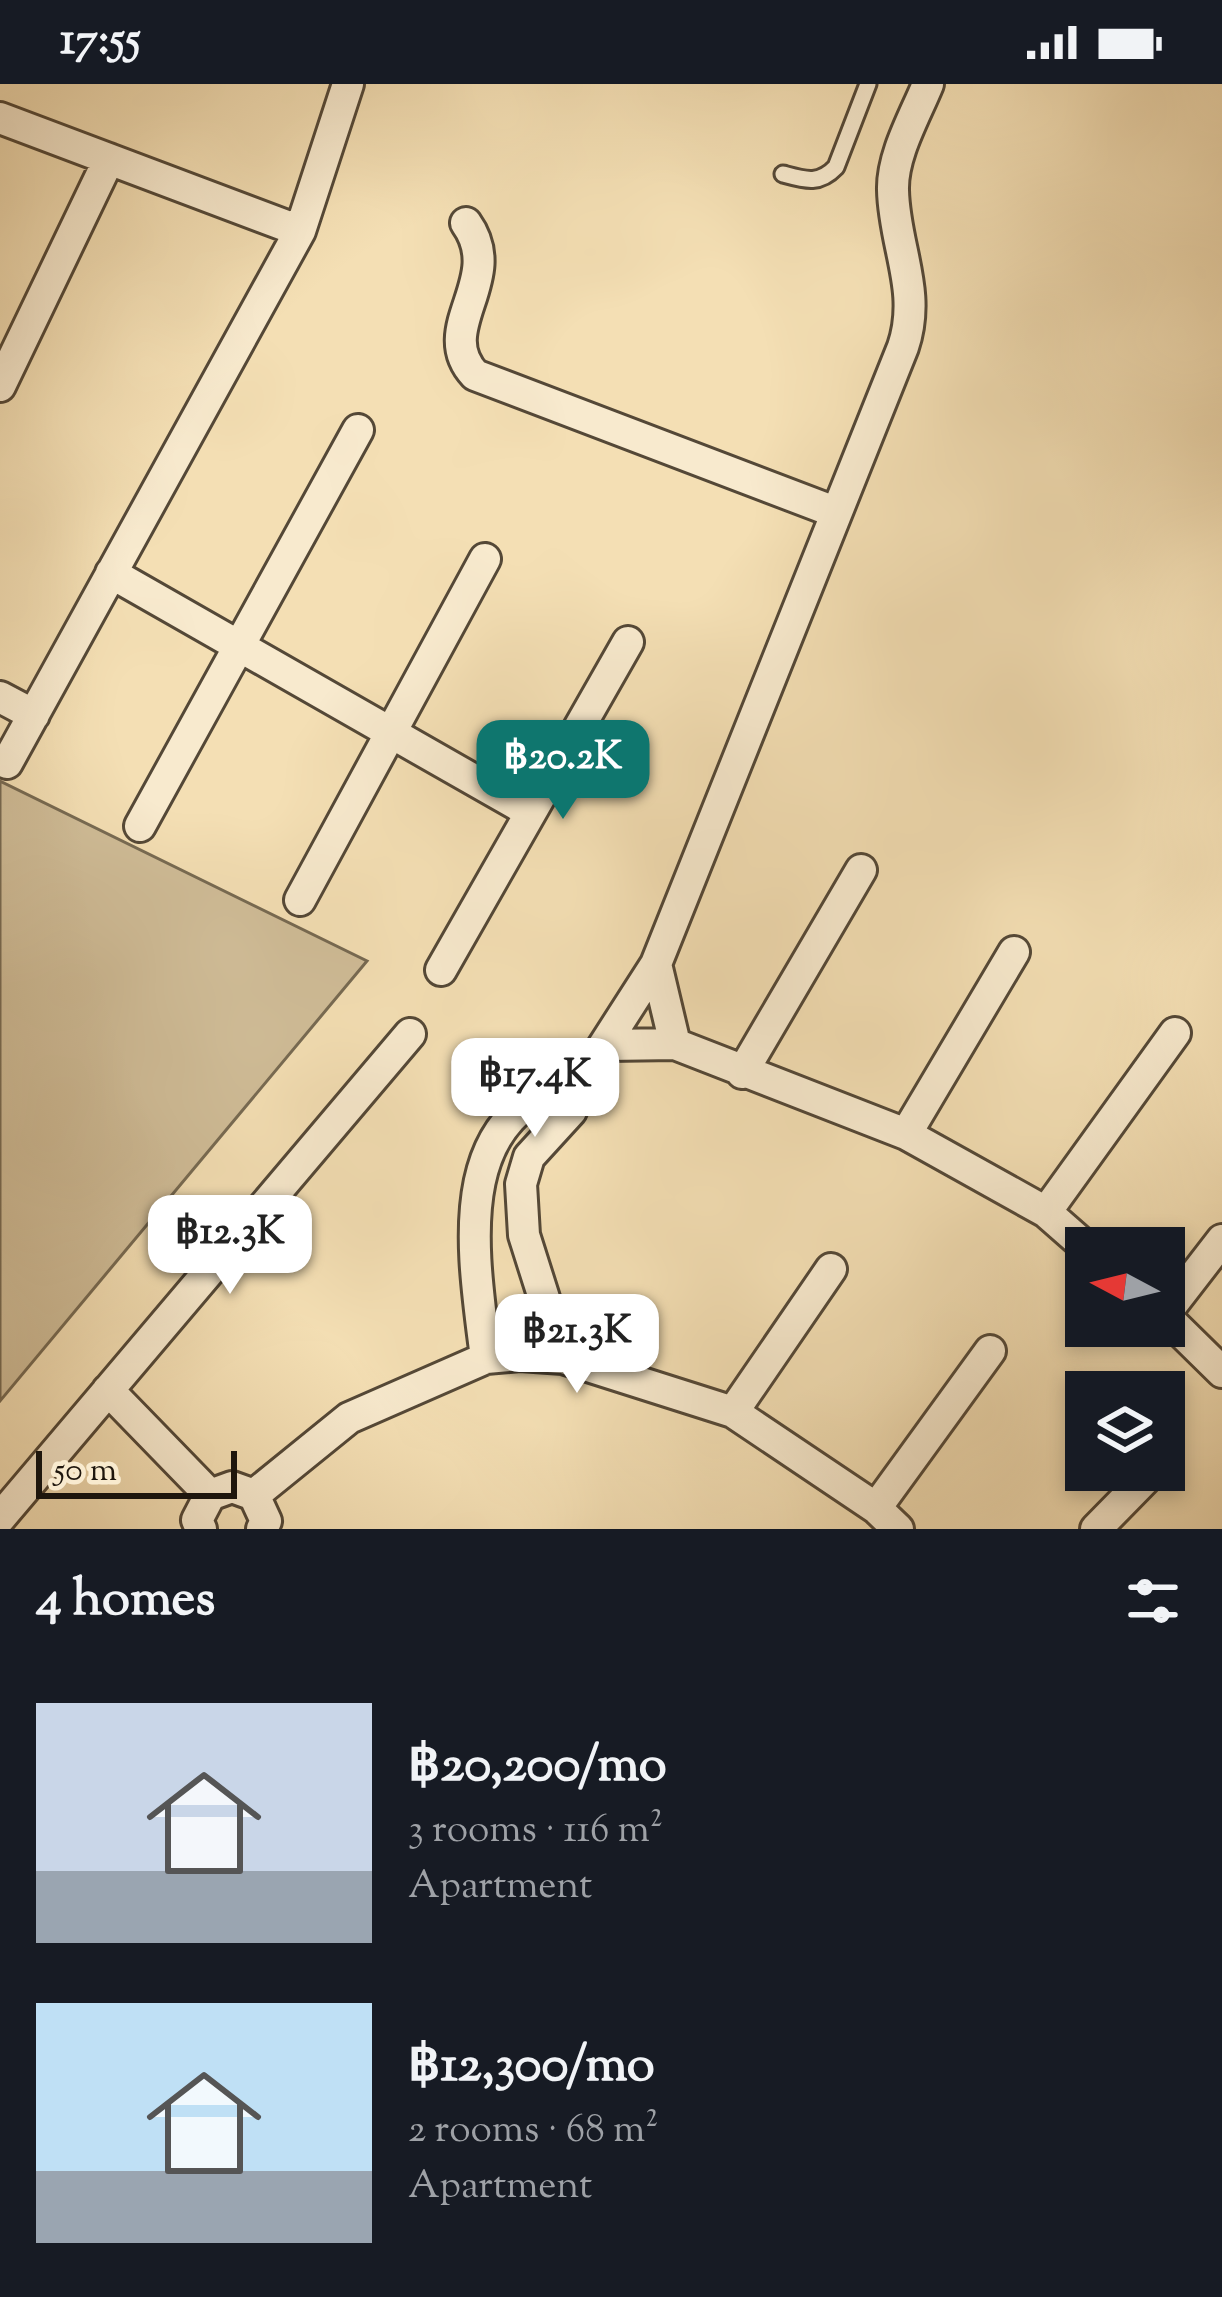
<!DOCTYPE html>
<html lang="en">
<head>
<meta charset="utf-8">
<style>
	body { margin:0; font-family:"Sorts Mill Goudy",serif; background:#20242c; color:#f1f3f6; height:100vh; display:flex; flex-direction:column; font-size:45px; white-space:nowrap }
	* { box-sizing:border-box; margin:0 }
	p { font-size:39px; color:#9ea1a6 }
	.icon { flex:none; width:66px; height:66px; fill:none; stroke:currentColor; stroke-width:2; stroke-linecap:round; stroke-linejoin:round }
	.map { position:relative; height:1445px; overflow:hidden }
	.sheet { display:flex; flex-direction:column; background:#171b24; flex:1 }
	.sheet>* { flex:none }
	.needle { width:78px; rotate:277deg }
	.fabs { position:absolute; left:1065px; top:1143px; display:grid; gap:24px }
	.fabs a { display:grid; place-items:center; width:120px; height:120px; border-radius:0px; background:#171b24; box-shadow:0 6px 18px #0003; font-size:60px }
	.scale { position:absolute; left:36px; bottom:30px; width:201px; box-sizing:border-box; padding-left:12px; border:6px solid #1e160d; border-top:0; font-size:33px; line-height:42px; white-space:nowrap; color:#1e160d; -webkit-text-stroke:9px #f8eace; paint-order:stroke }
	.price { position:absolute; translate:-50% -102px; padding:0 27px; border-radius:24px; background:#fff; color:#222; font-size:39px; line-height:78px; filter:drop-shadow(0 3px 6px #0008) }
	.price::after { content:''; position:absolute; left:50%; top:72px; width:36px; height:27px; margin-left:-18px; background:inherit; clip-path:polygon(0 0,100% 0,50% 100%) }
	.price.current { background:#0f766e; color:#fff }
	ul { padding:0; list-style:none }
	li { display:flex; align-items:center; gap:36px; height:300px; padding:0 36px }
	li span { display:grid; place-items:center; flex:none; width:336px; height:240px; border-radius:0px; color:#555 }
	li>.icon { margin-inline-start:auto }
	span .icon { width:144px; height:144px; fill:#fffc; stroke-width:1 }
	li b { font-size:51px }
	h2 { display:flex; justify-content:space-between; align-items:center; height:144px; padding:0 36px; font-size:51px }
	.status { display:flex; justify-content:space-between; align-items:center; height:84px; padding:0 60px; background:#171b24; direction:ltr }
	.status svg { height:33px; fill:currentColor }
	.map>svg:first-child { display:block }
</style>
</head>
<body>
<div class="status"><b>17:55</b><svg viewBox="0 0 49 12"><path d="M0 12V9h3v3zM5 12V6h3v6zM10 12V3h3v9zM15 12V0h3v12zM26 1h20v11H26zM47 4h2v5h-2z"/></svg></div>
<div class="map">
<svg width="1222" height="1445" viewBox="0 0 1222 1445">
	<rect width="100%" height="100%" fill="#f4dfb4"/>
	<filter id="stains"><feTurbulence type="fractalNoise" baseFrequency=".00167" numOctaves="4"/><feColorMatrix values="0 0 0 0 .2 0 0 0 0 .09 0 0 0 0 .02 0 0 0 .5 -.17"/></filter>
	<radialGradient id="worn" r=".72"><stop offset=".6" stop-color="#630" stop-opacity="0"/><stop offset="1" stop-color="#630" stop-opacity=".3"/></radialGradient>
	<path fill="#d0bd98" stroke="#776a52" stroke-width="3" d="M0 697 367 877 0 1317Z"/>
	<g fill="none" stroke-linecap="round" stroke-linejoin="round">
		<g stroke="#544837" stroke-width="21">
			<path id="lane" d="M783 90C805 96 819 101 836 83L868 0"/>
		</g>
		<g stroke="#544837" stroke-width="36">
			<path id="street" d="M0 34 300 147
				M466 139C507 196 431 244 475 291L835 428
				M0 302 109 75
				M111 489 530 728
				M0 613 34 631
				M7 679 300 147 348 0
				M140 742 358 346
				M300 816 485 475
				M656 880 675 960
				M441 886 628 558
				M608 961 675 960 906 1050 1046 1128 1087 1164
				M742 989 861 786
				M906 1050 1014 868
				M1046 1128 1175 949
				M1164 1231 1222 1156
				M1164 1231 1222 1288
				M486 1274C473 1169 446 1026 581 997
				M563 1274 524 1151 521 1100 529 1073 571 1027 581 997 656 880 903 263C922 207 894 162 893 106 892 71 915 32 928 0
				M108 1306 210 1411
				M733 1328 831 1185
				M254 1411 349 1334 486 1274 520 1271 563 1274 733 1328 876 1424 898 1445
				M876 1424 990 1267
				M0 1434 410 950
				M201 1445 197 1436 210 1411 232 1403 254 1411 266 1437 262 1445
				M1096 1445 1145 1395"/>
		</g>
		<use href="#lane" stroke="#f8eace" stroke-width="15"/>
		<use href="#street" stroke="#f8eace" stroke-width="30"/>
	</g>
	<rect width="100%" height="100%" filter="url(#stains)"/>
	<rect width="100%" height="100%" fill="url(#worn)"/>
</svg>
<div class="fabs">
<a><svg class="needle" viewBox="-14 -14 28 28"><path d="M0-13l5 13h-10z" fill="#e53935"/><path d="M0 13l5-13h-10z" fill="#9ea1a6"/></svg></a>
<a><svg class="icon" aria-label="layers" viewBox="0 0 24 24"><path d="M12 4l9 5-9 5-9-5zM3 14l9 5 9-5"/></svg></a>
</div>
<div class="scale">50 m</div>
<b class="price current" style="left:563px;top:738px">฿20.2K</b>
<b class="price" style="left:535px;top:1056px">฿17.4K</b>
<b class="price" style="left:230px;top:1213px">฿12.3K</b>
<b class="price" style="left:577px;top:1312px">฿21.3K</b>
</div>
<section class="sheet">
<h2>4 homes<svg class="icon" aria-label="filters" viewBox="0 0 24 24"><path d="M4 7h16M4 17h16"/><circle cx="9" cy="7" r="2"/><circle cx="15" cy="17" r="2"/></svg></h2>
<ul>
<li><span style="background:linear-gradient(#c9d6e8 70%,#9aa5b1 0)"><svg class="icon" aria-label="home" viewBox="0 0 24 24"><path d="M3 11l9-7 9 7M6 9v11h12V9"/></svg></span><div><b>฿20,200/mo</b><p>3 rooms · 116 m²</p><p>Apartment</p></div></li>
<li><span style="background:linear-gradient(#bfe0f5 70%,#9aa5b1 0)"><svg class="icon" aria-label="home" viewBox="0 0 24 24"><path d="M3 11l9-7 9 7M6 9v11h12V9"/></svg></span><div><b>฿12,300/mo</b><p>2 rooms · 68 m²</p><p>Apartment</p></div></li>
</ul>
</section>
</body>
</html>
